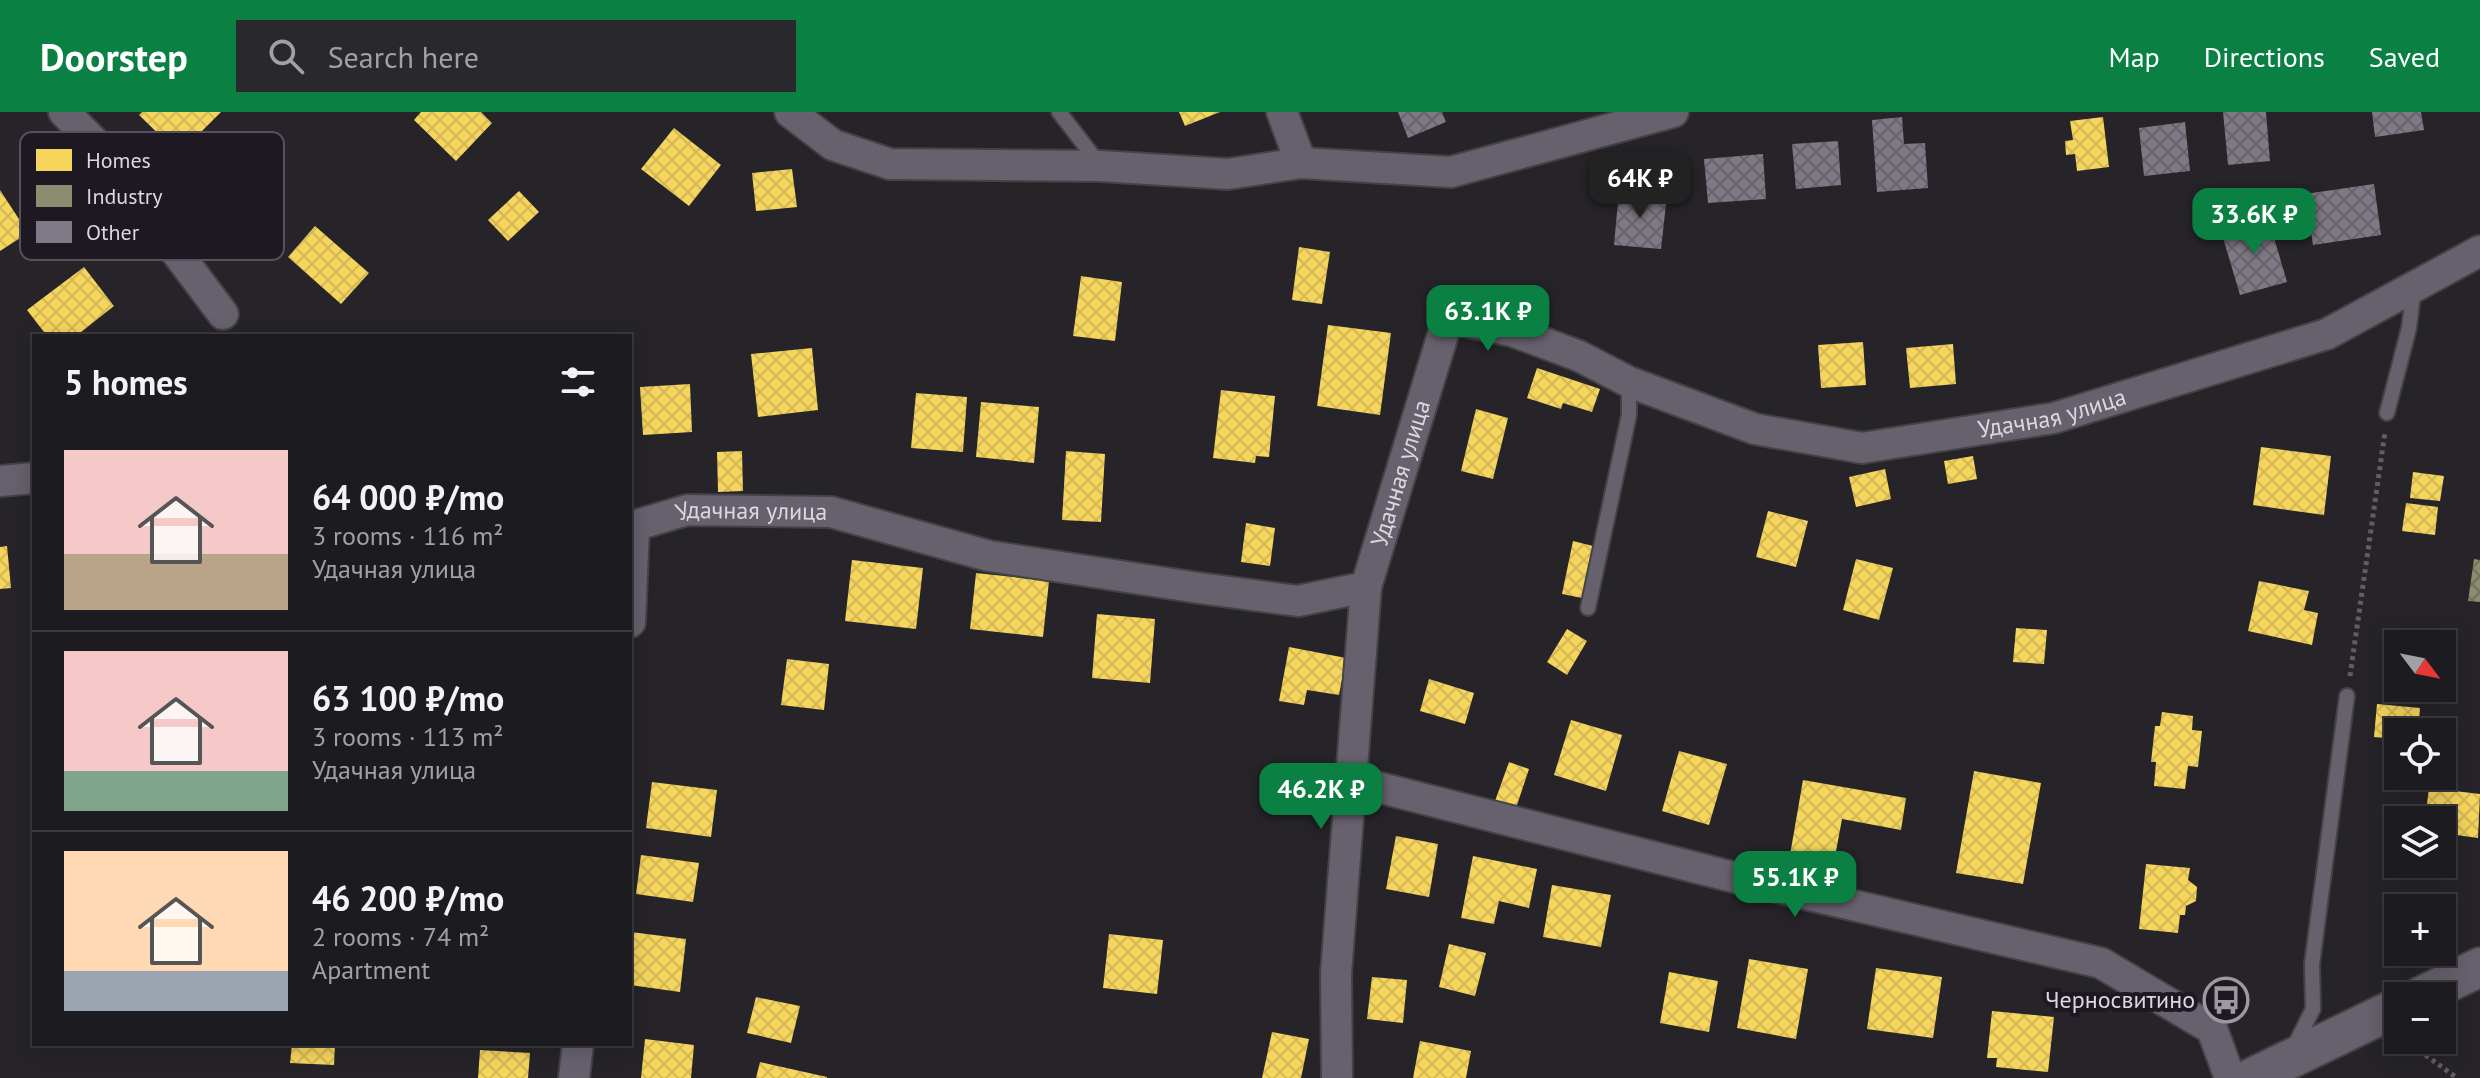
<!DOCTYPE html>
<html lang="en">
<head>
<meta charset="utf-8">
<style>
	body { margin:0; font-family:"PT Sans",sans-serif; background:#29282c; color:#f1f3f6; height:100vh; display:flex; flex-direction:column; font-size:30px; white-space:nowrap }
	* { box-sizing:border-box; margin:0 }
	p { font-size:26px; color:#a0a1a4 }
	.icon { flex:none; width:44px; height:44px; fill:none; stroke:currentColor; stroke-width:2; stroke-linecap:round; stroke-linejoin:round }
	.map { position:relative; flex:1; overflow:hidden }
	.side { position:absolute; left:32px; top:222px; width:600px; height:712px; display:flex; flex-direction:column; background:#1c1b1f; border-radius:0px; box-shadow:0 4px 20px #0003,0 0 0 2px #3a393d }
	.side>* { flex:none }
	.needle { width:52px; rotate:122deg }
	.buttons { position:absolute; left:2384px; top:518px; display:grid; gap:16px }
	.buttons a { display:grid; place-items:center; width:72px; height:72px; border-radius:0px; background:#1c1b1f; box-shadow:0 4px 20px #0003,0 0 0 2px #3a393d; font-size:40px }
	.price { position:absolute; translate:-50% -68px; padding:0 18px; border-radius:16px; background:#0b8043; color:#fff; font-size:26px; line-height:52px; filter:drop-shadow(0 2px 4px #0008) }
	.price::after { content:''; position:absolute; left:50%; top:48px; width:24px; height:18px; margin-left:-12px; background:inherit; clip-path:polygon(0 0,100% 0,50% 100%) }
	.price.current { background:#222; color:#fff }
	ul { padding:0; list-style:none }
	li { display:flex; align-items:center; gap:24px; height:200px; padding:0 32px }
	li+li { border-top:2px solid #3a393d }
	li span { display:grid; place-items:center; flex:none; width:224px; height:160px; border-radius:0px; color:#555 }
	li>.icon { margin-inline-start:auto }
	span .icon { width:96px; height:96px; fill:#fffc; stroke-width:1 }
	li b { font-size:34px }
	h2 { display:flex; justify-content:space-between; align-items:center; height:96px; padding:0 32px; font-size:34px }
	header { display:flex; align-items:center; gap:48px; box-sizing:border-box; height:112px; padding:0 40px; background:#0b8043; color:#fff }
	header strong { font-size:38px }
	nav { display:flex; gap:44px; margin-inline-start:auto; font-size:28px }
	.search { width:560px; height:72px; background:#29282c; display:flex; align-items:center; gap:20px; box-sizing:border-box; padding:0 28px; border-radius:0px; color:#a0a1a4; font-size:30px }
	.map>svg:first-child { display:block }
</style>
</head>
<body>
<header>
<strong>Doorstep</strong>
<div class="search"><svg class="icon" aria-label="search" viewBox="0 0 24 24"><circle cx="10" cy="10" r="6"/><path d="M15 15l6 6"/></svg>Search here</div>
<nav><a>Map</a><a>Directions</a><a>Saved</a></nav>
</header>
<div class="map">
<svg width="2480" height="966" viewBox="0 0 2480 966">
	<defs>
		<pattern id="homes-cross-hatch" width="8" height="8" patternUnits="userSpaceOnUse" patternTransform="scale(2)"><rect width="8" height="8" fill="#f6d55c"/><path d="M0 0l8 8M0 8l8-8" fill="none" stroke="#d2b757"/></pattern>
		<pattern id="industry-cross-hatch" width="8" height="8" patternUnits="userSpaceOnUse" patternTransform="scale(2)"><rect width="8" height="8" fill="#8c8c6e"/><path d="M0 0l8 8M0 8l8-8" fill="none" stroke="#72725f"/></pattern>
		<pattern id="building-cross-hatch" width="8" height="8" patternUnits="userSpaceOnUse" patternTransform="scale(2)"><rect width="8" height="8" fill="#7f7985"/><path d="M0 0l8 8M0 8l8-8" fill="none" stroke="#67636b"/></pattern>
	</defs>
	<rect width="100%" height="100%" fill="#262429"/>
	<path fill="url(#homes-cross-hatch)" d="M142 0H221L179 42 139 3Z
		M421 0H481L492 11 456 49 414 8Z
		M1179 0H1220L1185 14Z
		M2103 5 2109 55 2077 59 2075 42 2066 43 2065 29 2073 28 2070 9Z
		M674 16 721 53 689 94 641 57Z
		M792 57 797 95 756 99 752 61Z
		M0 78 28 121 0 139Z
		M519 79 539 100 508 129 488 108Z
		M315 114 369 161 341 192 288 145Z
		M1299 135 1330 140 1322 192 1292 188Z
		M84 155 114 194 76 224H47L27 198Z
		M1081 164 1122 170 1115 229 1073 224Z
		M1328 213 1391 221 1380 303 1317 294Z
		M1863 230 1866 273 1821 276 1818 233Z
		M1953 232 1956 272 1910 276 1906 236Z
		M812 236 818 298 758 305 751 242Z
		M1537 256 1600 277 1592 300 1563 291 1561 297 1527 286Z
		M690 272 692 320 643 323 640 275Z
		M1221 278 1275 284 1269 345 1256 344 1255 351 1213 346Z
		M916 281 967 285 963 340 911 336Z
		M981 290 1039 295 1034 351 976 345Z
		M1476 297 1508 306 1493 367 1461 359Z
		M2261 335 2331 344 2324 403 2253 393Z
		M742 339 743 379 718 380 717 340Z
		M1066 339 1105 342 1101 410 1062 408Z
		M1973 344 1977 367 1948 372 1944 349Z
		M1885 357 1891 387 1856 395 1849 365Z
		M2413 360 2444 364 2440 389 2410 386Z
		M2406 391 2438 395 2435 423 2402 419Z
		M1768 399 1808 409 1796 455 1756 445Z
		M1246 411 1275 416 1270 454 1241 450Z
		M1573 429 1593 434 1582 486 1562 482Z
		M7 434 11 476 0 477V435Z
		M1856 447 1893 456 1879 508 1843 498Z
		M852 448 923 456 916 517 845 509Z
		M976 461 1049 469 1043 525 970 517Z
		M2259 469 2309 479 2304 498 2318 501 2312 533 2248 519Z
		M1097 502 1155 507 1150 571 1092 566Z
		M2016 516 2047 518 2044 552 2013 550Z
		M1567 517 1587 529 1567 563 1547 550Z
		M1289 535 1346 546 1339 583 1307 578 1304 593 1279 589Z
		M787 547 829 552 824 598 781 593Z
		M1429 567 1474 581 1465 612 1420 599Z
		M2377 592 2420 596 2418 620H2398V627L2374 625Z
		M2162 600 2193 604 2192 618 2202 619 2198 655 2188 654 2185 677 2154 674 2156 650H2151L2155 614H2160Z
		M1571 608 1622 623 1606 679 1554 663Z
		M1679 639 1727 652 1709 713 1662 699Z
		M1509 650 1529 657 1516 696 1495 689Z
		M1974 659 2041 671 2023 772 1956 761Z
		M1803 668 1906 686 1901 718 1842 707 1834 750 1790 743Z
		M652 670 717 678 711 725 646 716Z
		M2429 676 2480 682 2478 726 2442 721V708H2425Z
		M1396 724 1438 732 1429 785 1386 777Z
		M641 743 699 751 693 790 636 782Z
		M1473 744 1537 757 1529 796 1499 789 1494 812 1461 806Z
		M2146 752 2190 756 2188 768 2197 775 2196 789 2186 794 2185 803H2180L2178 821 2139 817Z
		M1552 773 1611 783 1601 835 1543 825Z
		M631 820 686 827 680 880 630 873Z
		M1109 822 1163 828 1157 882 1103 876Z
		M1449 832 1486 841 1475 884 1439 875Z
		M1749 847 1808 857 1796 927 1737 916Z
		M1876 856 1942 865 1933 926 1867 917Z
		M1669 860 1718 869 1709 920 1660 911Z
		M1372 865 1407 868 1403 911 1367 907Z
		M756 885 800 894 791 931 747 921Z
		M1992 899 2054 905 2048 960 1996 955 1997 946H1987Z
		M1272 920 1309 927 1301 966H1262Z
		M645 927 694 933 691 966H641Z
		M1420 929 1471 939 1466 966H1413Z
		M292 932H335L334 953 290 951Z
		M480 938 530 941 528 966H478Z
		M760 950 827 965V966H756Z"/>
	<path fill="url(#industry-cross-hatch)" d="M2474 447 2480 448V490L2468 489Z"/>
	<path fill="url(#building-cross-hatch)" d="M1398 0H1442L1446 10 1408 26Z
		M2223 0H2266L2270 49 2228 53Z
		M2372 0H2421L2424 18 2375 25Z
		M1902 5 1904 32 1925 31 1928 76 1877 80 1872 8Z
		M2185 10 2190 59 2144 64 2139 16Z
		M1838 29 1841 73 1796 77 1792 32Z
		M1763 42 1766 87 1708 91 1704 47Z
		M2374 72 2381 123 2313 133 2305 82Z
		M1619 79 1667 83 1661 137 1614 133Z
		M2268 105 2287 170 2240 183 2221 119Z"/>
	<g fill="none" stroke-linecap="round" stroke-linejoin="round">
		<g stroke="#434245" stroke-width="18">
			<path id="service" d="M1059 0 1100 53
				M2387 301 2409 216 2414 175
				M1588 496 1629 303V270
				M2294 935 2313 897 2312 852 2347 584"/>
		</g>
		<g stroke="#434245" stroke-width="34">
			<g id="minor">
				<path d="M64 0 92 28 223 202"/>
				<path d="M790 0 833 33 890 52 1100 54 1228 62 1301 51 1451 60 1673 0"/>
				<path d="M1282 0 1301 51"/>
				<path d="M0 369 34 366"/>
				<path id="s1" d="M630 415 687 398 831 400 989 444 1199 476 1298 489 1366 475 1448 206 1512 219 1579 244 1629 270 1755 317 1862 336 2054 306 2327 222 2480 139"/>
				<path d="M630 510 634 415"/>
				<path d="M1353 669 1745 768 2101 851 2212 917 2230 966"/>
				<path d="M574 966 578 932"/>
				<path d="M1337 966 1336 861 1366 475"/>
			</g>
		</g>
		<g stroke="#434245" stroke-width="42">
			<path id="tertiary" d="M2421 884 2480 855
				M2251 966 2398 895"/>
		</g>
		<path stroke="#615d65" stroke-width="5" stroke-dasharray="4 4" stroke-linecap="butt" d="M2350 564 2385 320
			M2406 929 2457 966"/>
		<use href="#service" stroke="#67616e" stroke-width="14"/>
		<use href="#minor" stroke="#67616e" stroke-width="30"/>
		<use href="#tertiary" stroke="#67616e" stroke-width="38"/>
	</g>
	<defs>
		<g id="bus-ring" transform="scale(2.3)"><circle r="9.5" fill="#1d1822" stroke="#9c999f" stroke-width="1.5"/><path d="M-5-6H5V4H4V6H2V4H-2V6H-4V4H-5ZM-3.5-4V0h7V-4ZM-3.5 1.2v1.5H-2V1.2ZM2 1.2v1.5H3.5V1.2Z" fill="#9c999f"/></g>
	</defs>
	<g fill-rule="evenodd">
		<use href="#bus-ring" x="2226" y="888"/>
	</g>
	<g text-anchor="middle" stroke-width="8" stroke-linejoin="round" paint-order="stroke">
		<g font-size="24" fill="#dbd8df" stroke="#1d1822">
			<text dy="8" stroke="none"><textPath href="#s1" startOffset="1660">Удачная улица</textPath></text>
			<text dy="8" stroke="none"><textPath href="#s1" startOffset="868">Удачная улица</textPath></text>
			<text dy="8" stroke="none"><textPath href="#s1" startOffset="124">Удачная улица</textPath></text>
		</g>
		<g font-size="24" fill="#dbd8df" stroke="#1d1822" text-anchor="end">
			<text x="2195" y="896">Черносвитино</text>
		</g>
	</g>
	<rect x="20" y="20" width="264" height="128" rx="12" fill="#1d1822" stroke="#56525b" stroke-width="2"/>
	<rect x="36" y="37" width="36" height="22" fill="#f6d55c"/>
	<rect x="36" y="73" width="36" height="22" fill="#8c8c6e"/>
	<rect x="36" y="109" width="36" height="22" fill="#7f7985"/>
	<g font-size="22" fill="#dbd8df">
		<text x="86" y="56">Homes</text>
		<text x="86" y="92">Industry</text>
		<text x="86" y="128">Other</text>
	</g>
</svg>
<div class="buttons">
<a><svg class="needle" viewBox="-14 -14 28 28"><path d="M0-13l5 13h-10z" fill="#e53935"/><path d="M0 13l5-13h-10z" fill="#a0a1a4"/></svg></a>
<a><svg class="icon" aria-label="locate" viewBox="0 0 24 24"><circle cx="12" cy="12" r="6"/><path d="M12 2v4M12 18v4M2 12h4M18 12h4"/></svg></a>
<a><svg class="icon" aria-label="layers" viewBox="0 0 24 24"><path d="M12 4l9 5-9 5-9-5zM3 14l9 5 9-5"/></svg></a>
<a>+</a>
<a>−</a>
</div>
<b class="price current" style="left:1640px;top:108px">64K ₽</b>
<b class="price" style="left:2254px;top:144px">33.6K ₽</b>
<b class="price" style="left:1488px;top:241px">63.1K ₽</b>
<b class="price" style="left:1321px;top:719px">46.2K ₽</b>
<b class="price" style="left:1795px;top:807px">55.1K ₽</b>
<section class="side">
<h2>5 homes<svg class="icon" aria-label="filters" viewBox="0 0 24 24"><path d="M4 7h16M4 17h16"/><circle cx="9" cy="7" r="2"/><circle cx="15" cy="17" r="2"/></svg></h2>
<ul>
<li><span style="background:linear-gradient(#f6c9c9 65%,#b9a48a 0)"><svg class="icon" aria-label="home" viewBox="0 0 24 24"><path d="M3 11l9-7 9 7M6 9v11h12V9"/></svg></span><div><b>64 000 ₽/mo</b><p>3 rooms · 116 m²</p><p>Удачная улица</p></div></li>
<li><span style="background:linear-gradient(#f6c9c9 75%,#7fa58c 0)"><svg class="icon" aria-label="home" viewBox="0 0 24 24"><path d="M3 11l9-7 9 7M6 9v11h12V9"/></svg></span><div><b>63 100 ₽/mo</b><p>3 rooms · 113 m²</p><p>Удачная улица</p></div></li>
<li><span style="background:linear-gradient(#ffd9b3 75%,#9aa5b1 0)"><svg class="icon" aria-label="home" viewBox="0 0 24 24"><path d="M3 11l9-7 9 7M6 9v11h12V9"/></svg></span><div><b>46 200 ₽/mo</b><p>2 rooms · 74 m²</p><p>Apartment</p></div></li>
</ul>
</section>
</div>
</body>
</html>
